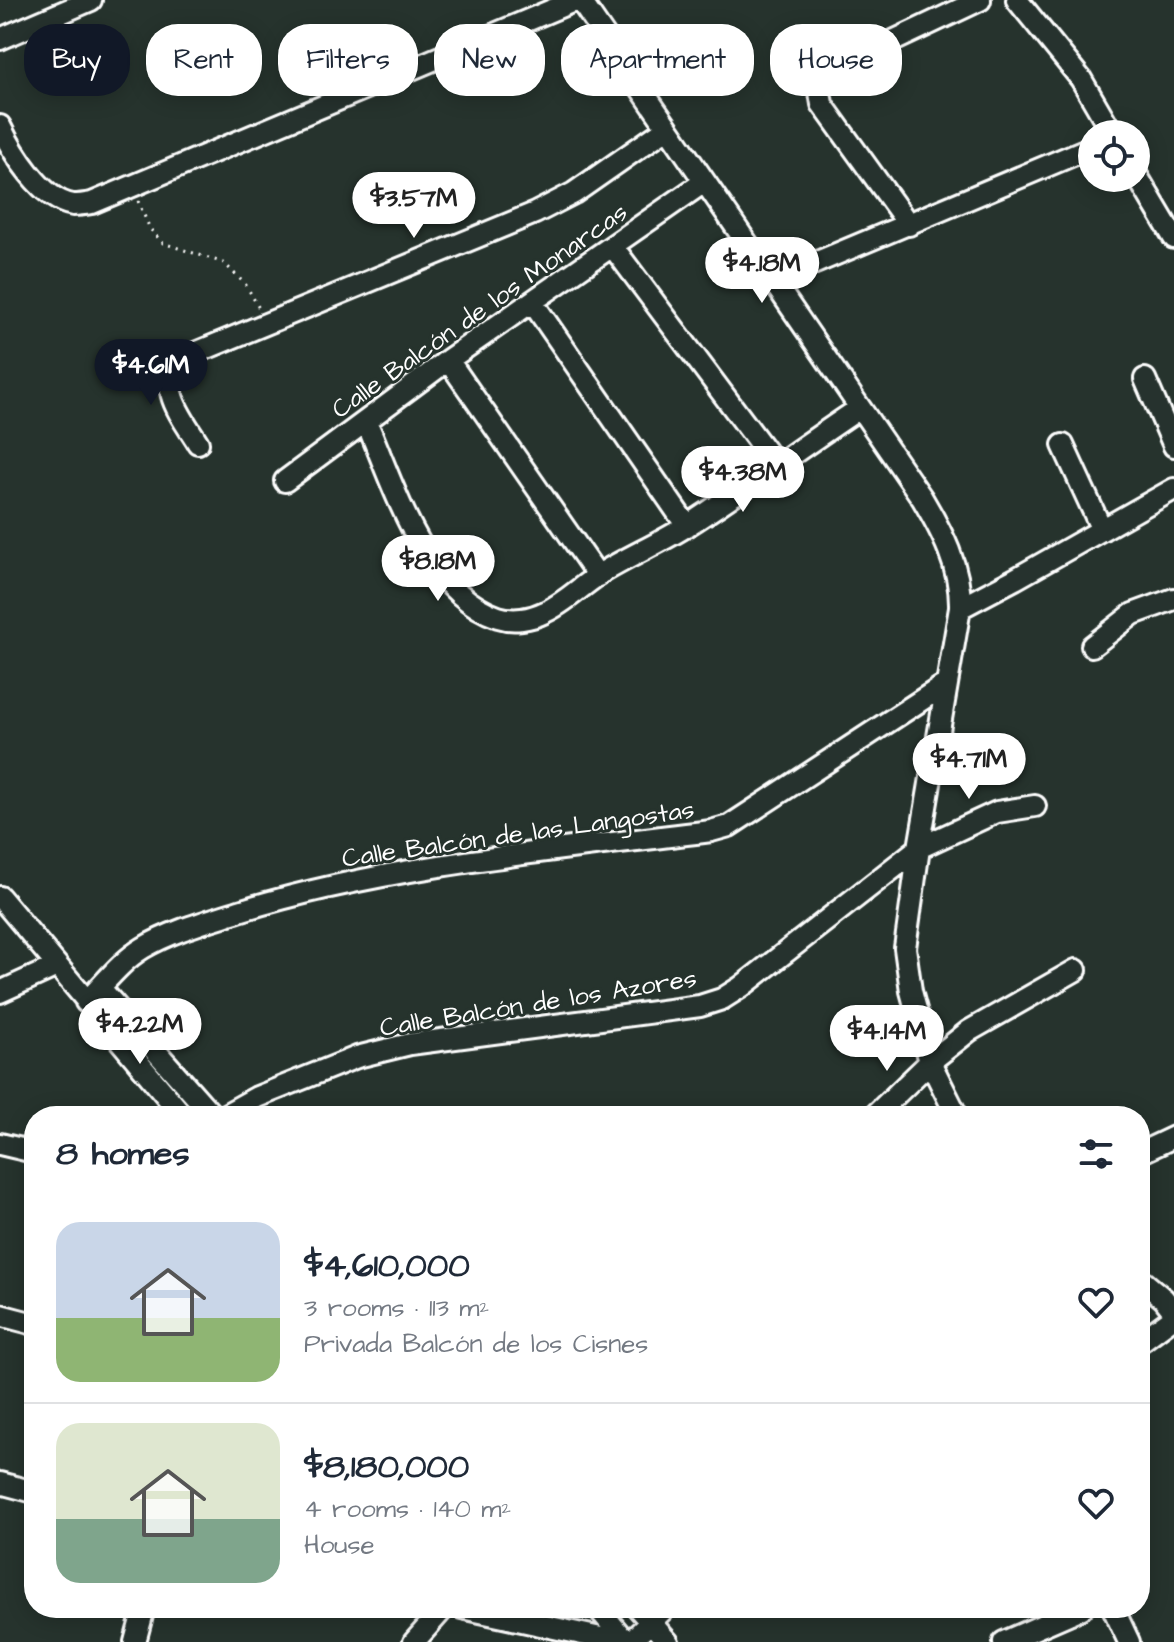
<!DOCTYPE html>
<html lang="en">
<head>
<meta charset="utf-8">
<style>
	body { margin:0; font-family:"Architects Daughter",sans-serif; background:#f2f2f3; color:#1f2937; height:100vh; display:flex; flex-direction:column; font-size:30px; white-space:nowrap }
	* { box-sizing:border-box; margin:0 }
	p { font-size:26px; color:#747a83 }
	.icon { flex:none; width:44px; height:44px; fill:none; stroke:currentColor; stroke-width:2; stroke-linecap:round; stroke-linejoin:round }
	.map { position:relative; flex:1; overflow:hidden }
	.side { position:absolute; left:24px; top:1106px; width:1126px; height:512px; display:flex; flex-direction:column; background:#fff; border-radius:32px; box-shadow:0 4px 20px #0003 }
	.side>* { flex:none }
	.hud { position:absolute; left:24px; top:24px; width:1126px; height:72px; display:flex; gap:16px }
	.controls { position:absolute; left:1078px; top:120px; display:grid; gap:16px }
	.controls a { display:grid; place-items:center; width:72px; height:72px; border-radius:50%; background:#fff; box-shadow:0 4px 20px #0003; font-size:40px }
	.price { position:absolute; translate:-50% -68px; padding:0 18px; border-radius:28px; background:#fff; color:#222; font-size:26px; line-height:52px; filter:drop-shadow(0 2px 4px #0008) }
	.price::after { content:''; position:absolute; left:50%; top:48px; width:24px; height:18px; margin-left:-12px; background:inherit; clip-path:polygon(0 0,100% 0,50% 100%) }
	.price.on { background:#111827; color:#fff }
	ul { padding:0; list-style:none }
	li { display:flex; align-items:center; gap:24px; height:200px; padding:0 32px }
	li+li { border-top:2px solid #e0e1e3 }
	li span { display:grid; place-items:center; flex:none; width:224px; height:160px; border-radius:24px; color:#555 }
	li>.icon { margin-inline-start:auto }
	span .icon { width:96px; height:96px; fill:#fffc; stroke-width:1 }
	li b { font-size:34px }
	h2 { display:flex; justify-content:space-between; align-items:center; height:96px; padding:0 32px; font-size:34px }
	.tag { padding:0 28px; border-radius:32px; background:#fff; box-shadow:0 4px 20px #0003; font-size:28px; line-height:72px }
	.tag.on { background:#111827; color:#fff }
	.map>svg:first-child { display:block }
</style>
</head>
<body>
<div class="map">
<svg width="1174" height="1642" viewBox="0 0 1174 1642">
	<rect width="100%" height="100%" fill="#26332d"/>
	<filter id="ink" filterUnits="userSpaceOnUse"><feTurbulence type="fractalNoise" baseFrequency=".0125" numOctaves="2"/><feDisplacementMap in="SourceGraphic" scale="16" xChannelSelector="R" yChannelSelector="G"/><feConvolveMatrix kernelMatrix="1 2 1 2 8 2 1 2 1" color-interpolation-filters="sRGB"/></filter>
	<g filter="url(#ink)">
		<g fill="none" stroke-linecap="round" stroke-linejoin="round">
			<g stroke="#fff" stroke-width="26">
				<path id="minor" d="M580 0 922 498C942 532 961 567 960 608L919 848 905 948 911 991 930 1062 957 1116
					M1017 0 1081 79 1113 134
					M0 39 91 0
					M0 126C12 151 41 200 73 205 78 205 86 204 92 203L576 0
					M1136 174 1174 238
					M909 225 822 104 819 86 827 74 838 67 980 0
					M613 247 776 465
					M772 281 1092 147
					M533 303 687 526
					M448 360 598 576
					M1145 379 1174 446
					M366 421C394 485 424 592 498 617 513 622 531 619 545 612 565 603 581 586 600 574 629 556 661 543 690 524 747 487 803 446 860 408
					M198 443C183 418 153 384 183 358L535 213 574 193 667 128
					M1063 445 1102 530
					M285 481 448 360 704 182
					M960 608 1015 579 1174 489
					M1092 646 1133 614 1174 599
					M0 897 183 1116
					M100 988 213 1116
					M0 992 57 966
					M86 1002C105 983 120 962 143 948 171 931 208 921 239 911 391 864 553 851 711 831L729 826 946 684
					M223 1116 257 1097 357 1057 410 1044 700 1006 722 999 741 987 919 848 997 812 1035 806
					M874 1116 930 1062 969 1031 1076 970
					M0 1144 34 1152
					M1140 1153 1174 1137
					M1140 1279 1164 1299 1174 1312
					M0 1315 34 1324
					M1140 1342 1174 1317
					M0 1483 34 1492
					M462 1608 619 1642
					M598 1608 626 1642
					M638 1608 668 1642
					M1113 1608 1129 1642
					M135 1642 144 1608
					M414 1642 444 1608
					M630 1642 665 1608
					M1004 1642 1082 1608"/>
			</g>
			<path stroke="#fff" stroke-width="3" stroke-dasharray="2 6" stroke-linecap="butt" d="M138 201 150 229 163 243 224 263 246 285 260 310"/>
			<use href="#minor" stroke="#26332d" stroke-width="20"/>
		</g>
	</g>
	<g text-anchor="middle" stroke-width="6" stroke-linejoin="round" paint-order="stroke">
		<g font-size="26" fill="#fff" stroke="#26332d">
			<text transform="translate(479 310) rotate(-35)" y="9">Calle Balcón de los Monarcas</text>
			<text transform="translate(518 833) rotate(-8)" y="9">Calle Balcón de las Langostas</text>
			<text transform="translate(538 1002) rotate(-9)" y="9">Calle Balcón de los Azores</text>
		</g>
	</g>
</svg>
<div class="controls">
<a><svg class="icon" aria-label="locate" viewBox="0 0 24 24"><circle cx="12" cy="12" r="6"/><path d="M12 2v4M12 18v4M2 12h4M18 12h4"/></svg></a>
</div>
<b class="price" style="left:414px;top:240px">$3.57M</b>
<b class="price" style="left:762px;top:305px">$4.18M</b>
<b class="price on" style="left:151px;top:407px">$4.61M</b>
<b class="price" style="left:743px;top:514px">$4.38M</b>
<b class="price" style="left:438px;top:603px">$8.18M</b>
<b class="price" style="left:969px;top:801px">$4.71M</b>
<b class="price" style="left:140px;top:1066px">$4.22M</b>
<b class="price" style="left:887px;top:1073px">$4.14M</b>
<div class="hud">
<a class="tag on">Buy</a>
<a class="tag">Rent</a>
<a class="tag">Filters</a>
<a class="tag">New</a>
<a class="tag">Apartment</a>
<a class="tag">House</a>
</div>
<section class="side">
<h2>8 homes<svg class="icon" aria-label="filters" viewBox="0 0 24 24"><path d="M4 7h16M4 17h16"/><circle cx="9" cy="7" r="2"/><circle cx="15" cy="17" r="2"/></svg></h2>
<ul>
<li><span style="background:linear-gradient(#c9d6e8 60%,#8fb573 0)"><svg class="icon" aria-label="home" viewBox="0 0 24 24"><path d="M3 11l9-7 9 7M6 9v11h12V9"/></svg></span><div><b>$4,610,000</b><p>3 rooms · 113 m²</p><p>Privada Balcón de los Cisnes</p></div><svg class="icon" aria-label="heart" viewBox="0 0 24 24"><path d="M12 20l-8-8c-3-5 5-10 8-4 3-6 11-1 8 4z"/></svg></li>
<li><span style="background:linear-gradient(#dfe7d0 60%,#7fa58c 0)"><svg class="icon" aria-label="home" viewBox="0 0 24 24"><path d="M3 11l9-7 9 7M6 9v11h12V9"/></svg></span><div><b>$8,180,000</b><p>4 rooms · 140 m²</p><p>House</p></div><svg class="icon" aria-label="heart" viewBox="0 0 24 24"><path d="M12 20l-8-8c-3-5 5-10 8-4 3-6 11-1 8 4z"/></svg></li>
</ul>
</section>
</div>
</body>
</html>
